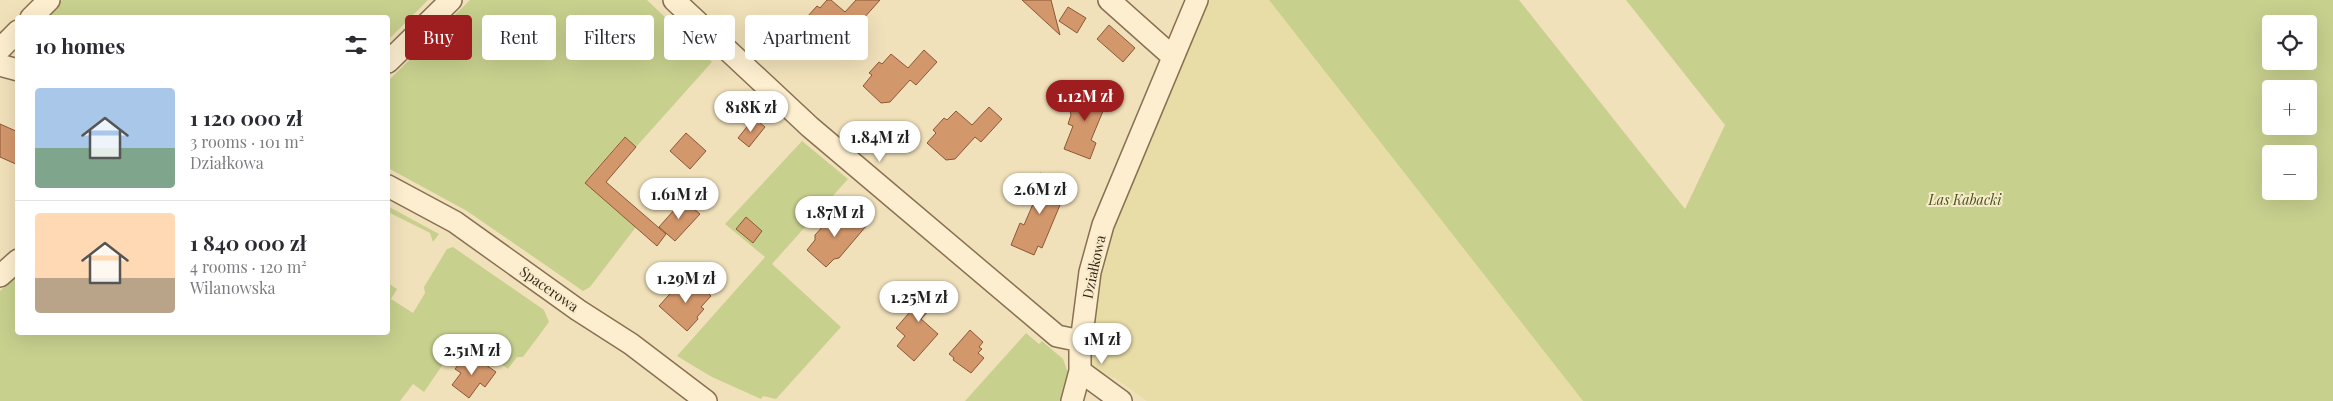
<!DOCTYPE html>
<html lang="en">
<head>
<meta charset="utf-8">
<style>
	body { margin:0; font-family:"Playfair Display",serif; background:#f2f2f3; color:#2b2b33; height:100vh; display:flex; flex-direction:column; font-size:19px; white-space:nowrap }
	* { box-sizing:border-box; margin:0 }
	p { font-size:16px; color:#7c7c81 }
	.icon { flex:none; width:28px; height:28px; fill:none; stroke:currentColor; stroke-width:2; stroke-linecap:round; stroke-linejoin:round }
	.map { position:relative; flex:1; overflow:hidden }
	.side { position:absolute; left:15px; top:15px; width:375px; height:320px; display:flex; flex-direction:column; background:#fff; border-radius:5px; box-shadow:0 5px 20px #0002 }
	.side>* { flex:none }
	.top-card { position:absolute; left:405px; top:15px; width:475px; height:45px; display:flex; gap:10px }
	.buttons { position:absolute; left:2262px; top:15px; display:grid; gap:10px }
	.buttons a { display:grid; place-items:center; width:55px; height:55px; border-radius:5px; background:#fff; box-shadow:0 5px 20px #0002; font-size:25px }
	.price { position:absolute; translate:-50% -42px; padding:0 11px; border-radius:18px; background:#fff; color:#222; font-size:16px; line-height:32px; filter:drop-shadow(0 1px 2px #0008) }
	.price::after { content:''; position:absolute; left:50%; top:30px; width:15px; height:11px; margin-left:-8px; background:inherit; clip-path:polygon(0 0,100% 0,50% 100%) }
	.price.current { background:#9e1e20; color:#fff }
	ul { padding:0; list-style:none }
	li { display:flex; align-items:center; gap:15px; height:125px; padding:0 20px }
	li+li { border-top:1px solid #e1e1e2 }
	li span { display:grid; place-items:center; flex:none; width:140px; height:100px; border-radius:5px; color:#555 }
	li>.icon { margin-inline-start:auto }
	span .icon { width:60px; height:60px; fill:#fffc; stroke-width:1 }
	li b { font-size:21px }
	h2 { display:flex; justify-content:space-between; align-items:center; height:60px; padding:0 20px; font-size:21px }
	.tag { padding:0 18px; border-radius:5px; background:#fff; box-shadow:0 5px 20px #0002; font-size:18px; line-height:45px }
	.tag.current { background:#9e1e20; color:#fff }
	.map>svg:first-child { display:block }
</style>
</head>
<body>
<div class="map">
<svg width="2333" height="401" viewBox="0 0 2333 401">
	<rect width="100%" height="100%" fill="#f1e1ba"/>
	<path fill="#e8dda7" d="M1209 0H1269L1583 401H1147L1115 378 1098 373 1088 361 1096 289 1113 228Z"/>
	<path fill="#c8d08e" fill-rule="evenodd" d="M62 0H428L388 40V18H44Z
		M470 0H647L712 62 636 147 624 137 585 183 636 227 590 287 583 291 467 211 388 168V81Z
		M1269 0H1519L1685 209 1725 125 1626 0H2333V401H1583ZM2271 24H2309V61H2271ZM2271 89H2309V126H2271ZM2271 154H2309V191H2271Z
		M802 141 848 179 772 264 841 327 776 399 763 396 761 399 712 377 677 356 765 257 725 224Z
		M388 206 393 209 439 234 433 242 430 233 388 212Z
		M453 247 544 310 549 322 523 357H517L508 369 463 335 424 392 413 384 400 401H0V291L17 275 18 332H388V283L397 289 391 299 413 313 425 293 424 287 447 249Z
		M1026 333 1039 344 1042 341 1063 359 1067 370 1073 372 1068 401H965Z"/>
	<path fill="#d3976c" stroke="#8b5837" d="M827 0H831L845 12 856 0H880L854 29 847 24 828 47H819L800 30 809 20 807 17 817 6 820 8Z
		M1022 0H1051L1060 35Z
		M1068 7 1086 18 1077 33 1059 21Z
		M1109 25 1135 48 1123 62 1097 39Z
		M924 50 937 62 916 85 910 80 890 102 881 103 863 86 872 75 869 73 879 62 882 64 891 54 908 68Z
		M1082 88 1108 99 1091 140 1096 143 1090 159 1064 149 1073 126 1068 124 1071 115 1069 107 1072 101 1078 98Z
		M989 107 1002 119 981 142 975 137 955 159 946 160 927 143 936 133 933 130 944 118 947 120 956 111 972 125Z
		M754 118 765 127 749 147 738 138Z
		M0 124 18 132V165L0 157Z
		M686 133 706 151 690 169 670 151Z
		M625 137 636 147 606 182 666 234 657 246 585 183Z
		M1040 173 1064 183 1061 192 1065 193 1042 248 1038 246 1034 255 1011 245 1020 223 1024 225 1036 197 1031 195Z
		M683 200 700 214 675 241 659 227Z
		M835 213 847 223 854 215 867 225 839 258 834 259 826 267 807 250 815 240V235Z
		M746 217 762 231 753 243 736 229Z
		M931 281 944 294 921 319 938 334 914 361 897 346 905 336 896 328 916 305 912 302Z
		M697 283 711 296 701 307 704 309 697 317 698 319 687 331 659 306 678 285Z
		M970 330 983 342 979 347 982 349 978 353 984 358 971 373 953 360 954 358 949 354Z
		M472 355 496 372 485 387 480 383 469 398 452 385 461 373 455 369 464 357 469 360Z"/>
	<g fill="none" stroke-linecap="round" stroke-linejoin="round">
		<g stroke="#8a7053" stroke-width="24">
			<path id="minor" d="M674 0 810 127 1057 336 1081 341
				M1109 0 1173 57
				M31 18 49 0
				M0 49 18 31
				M388 62 451 0
				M0 65 18 70
				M388 186 455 222 578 310 631 344 706 401
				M0 276 18 260
				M1080 371 1121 401
				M1072 401 1080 371V350L1090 272 1103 225 1197 0"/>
		</g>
		<use href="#minor" stroke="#fceece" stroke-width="21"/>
	</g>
	<g text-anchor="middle" stroke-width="4" stroke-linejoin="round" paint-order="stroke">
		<g font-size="14" font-style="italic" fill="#48551e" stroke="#f8ebca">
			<text x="1965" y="205">Las Kabacki</text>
		</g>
		<g font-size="14" fill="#37281a" stroke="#f8ebca">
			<text transform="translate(1094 267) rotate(-78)" y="5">Działkowa</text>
			<text transform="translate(549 289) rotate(35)" y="5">Spacerowa</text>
		</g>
	</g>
</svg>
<div class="buttons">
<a><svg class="icon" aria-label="locate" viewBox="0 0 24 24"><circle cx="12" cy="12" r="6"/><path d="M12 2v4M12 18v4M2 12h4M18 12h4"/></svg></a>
<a>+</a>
<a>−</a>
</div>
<b class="price current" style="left:1085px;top:122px">1.12M zł</b>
<b class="price" style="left:751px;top:133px">818K zł</b>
<b class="price" style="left:880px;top:163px">1.84M zł</b>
<b class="price" style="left:1040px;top:215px">2.6M zł</b>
<b class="price" style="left:679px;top:220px">1.61M zł</b>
<b class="price" style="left:835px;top:238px">1.87M zł</b>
<b class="price" style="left:686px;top:304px">1.29M zł</b>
<b class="price" style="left:919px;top:323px">1.25M zł</b>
<b class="price" style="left:1102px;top:365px">1M zł</b>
<b class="price" style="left:472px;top:376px">2.51M zł</b>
<div class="top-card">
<a class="tag current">Buy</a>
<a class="tag">Rent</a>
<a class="tag">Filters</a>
<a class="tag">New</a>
<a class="tag">Apartment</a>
</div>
<section class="side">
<h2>10 homes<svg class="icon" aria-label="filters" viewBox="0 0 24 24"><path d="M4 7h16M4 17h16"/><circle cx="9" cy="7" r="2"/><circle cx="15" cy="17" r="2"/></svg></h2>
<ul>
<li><span style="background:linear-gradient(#a9c7e8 60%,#7fa58c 0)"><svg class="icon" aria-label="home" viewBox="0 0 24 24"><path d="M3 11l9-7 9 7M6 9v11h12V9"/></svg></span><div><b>1 120 000 zł</b><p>3 rooms · 101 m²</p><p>Działkowa</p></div></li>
<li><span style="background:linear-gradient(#ffd9b3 65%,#b9a48a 0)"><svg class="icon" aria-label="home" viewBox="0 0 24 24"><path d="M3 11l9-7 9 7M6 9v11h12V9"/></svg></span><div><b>1 840 000 zł</b><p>4 rooms · 120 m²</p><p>Wilanowska</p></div></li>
</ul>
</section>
</div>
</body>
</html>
